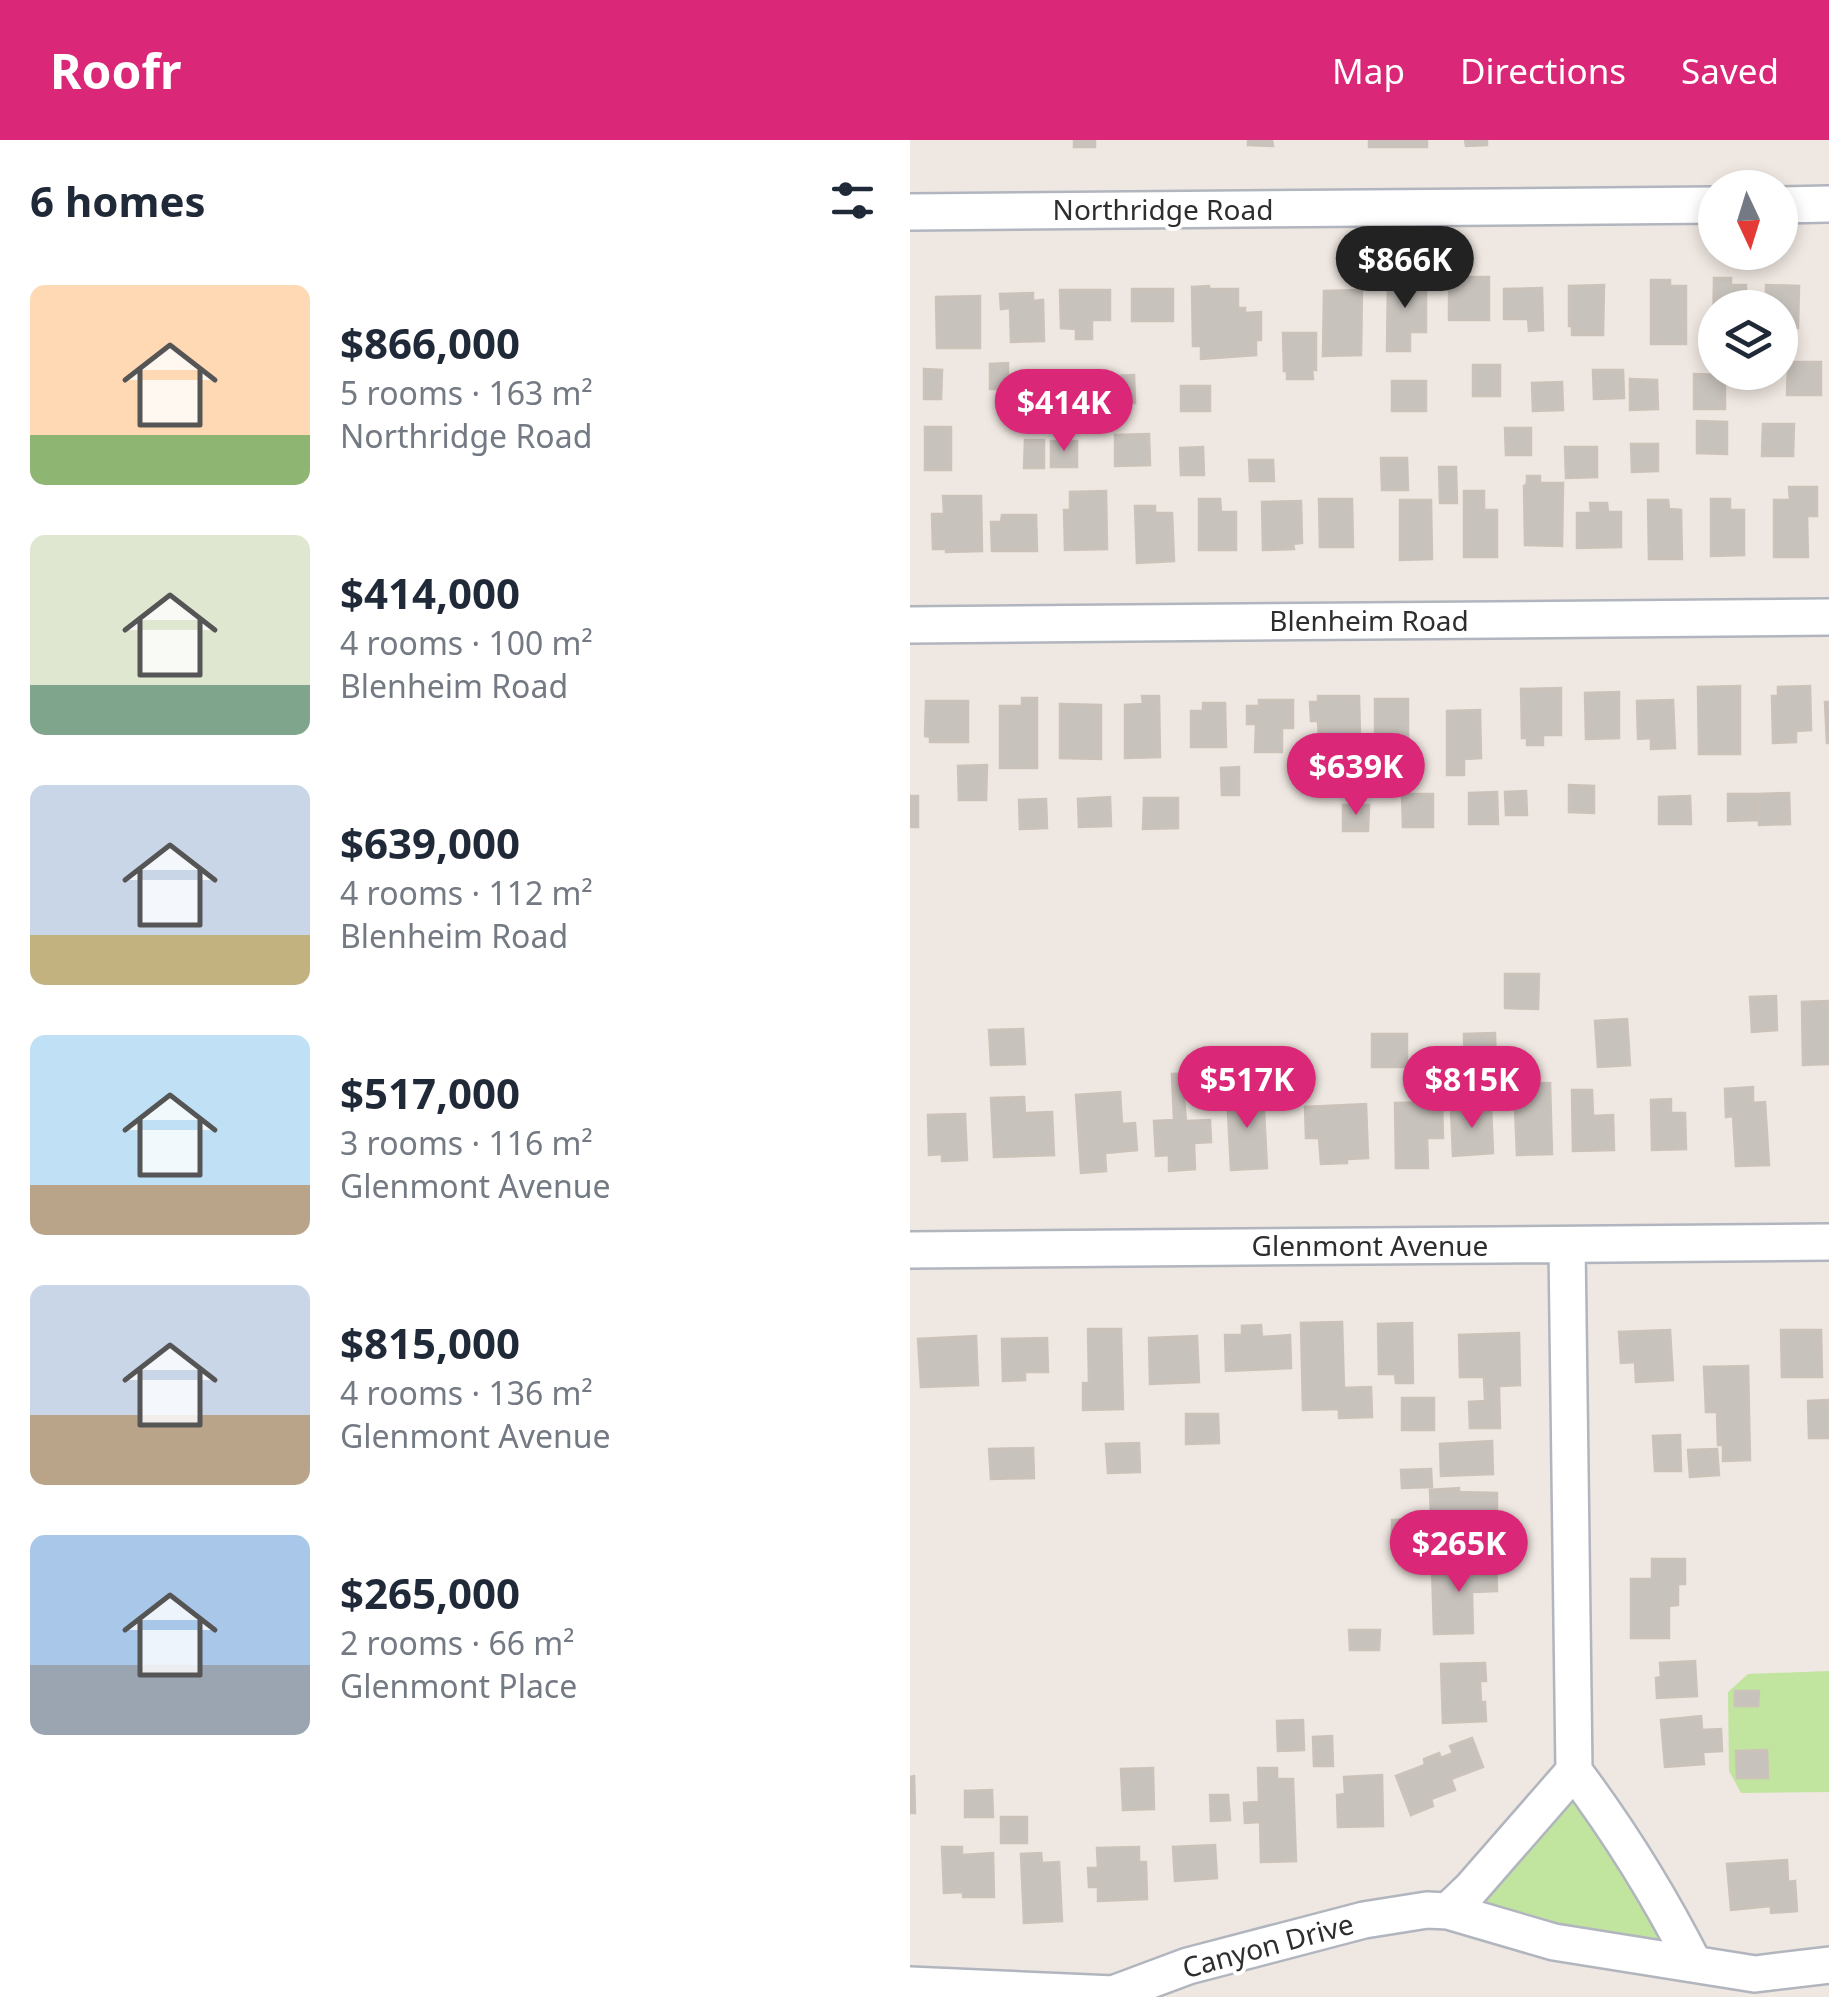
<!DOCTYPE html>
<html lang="en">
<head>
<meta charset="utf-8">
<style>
	body { margin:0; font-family:"Noto Sans",sans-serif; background:#f6f6f7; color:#1f2937; height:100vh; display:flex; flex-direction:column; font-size:38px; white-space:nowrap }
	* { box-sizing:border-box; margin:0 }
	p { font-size:32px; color:#747a83 }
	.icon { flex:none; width:55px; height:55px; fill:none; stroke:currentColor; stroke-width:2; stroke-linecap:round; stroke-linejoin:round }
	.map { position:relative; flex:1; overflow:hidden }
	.drawer { display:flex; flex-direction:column; background:#fff; width:910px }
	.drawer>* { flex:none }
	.needle { width:65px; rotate:176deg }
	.buttons { position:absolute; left:788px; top:30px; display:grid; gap:20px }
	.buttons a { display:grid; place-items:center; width:100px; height:100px; border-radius:50%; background:#fff; box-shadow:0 5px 15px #0003; font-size:50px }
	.price { position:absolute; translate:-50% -85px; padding:0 22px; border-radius:35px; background:#db2777; color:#fff; font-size:32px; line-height:65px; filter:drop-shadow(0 2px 5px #0008) }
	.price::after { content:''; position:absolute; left:50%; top:60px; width:30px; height:22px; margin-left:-15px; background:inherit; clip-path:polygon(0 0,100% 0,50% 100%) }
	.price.on { background:#222; color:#fff }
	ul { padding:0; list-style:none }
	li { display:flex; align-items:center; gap:30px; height:250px; padding:0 30px }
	li span { display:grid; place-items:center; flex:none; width:280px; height:200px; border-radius:15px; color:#555 }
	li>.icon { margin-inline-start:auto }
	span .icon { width:120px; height:120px; fill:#fffc; stroke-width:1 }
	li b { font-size:42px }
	h2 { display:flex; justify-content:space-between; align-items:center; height:120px; padding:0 30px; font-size:42px }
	header { display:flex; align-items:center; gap:60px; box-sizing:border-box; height:140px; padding:0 50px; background:#db2777; color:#fff }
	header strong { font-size:48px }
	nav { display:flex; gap:55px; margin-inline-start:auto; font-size:35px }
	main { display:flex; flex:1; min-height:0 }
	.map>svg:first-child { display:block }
</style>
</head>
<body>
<header>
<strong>Roofr</strong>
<nav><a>Map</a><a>Directions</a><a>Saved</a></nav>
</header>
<main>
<section class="drawer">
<h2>6 homes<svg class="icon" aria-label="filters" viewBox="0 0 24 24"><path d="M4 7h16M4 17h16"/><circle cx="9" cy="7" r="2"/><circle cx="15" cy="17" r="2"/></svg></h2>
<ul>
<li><span style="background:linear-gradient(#ffd9b3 75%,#8fb573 0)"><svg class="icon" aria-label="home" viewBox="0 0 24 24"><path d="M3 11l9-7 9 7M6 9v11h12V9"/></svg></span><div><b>$866,000</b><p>5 rooms · 163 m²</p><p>Northridge Road</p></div></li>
<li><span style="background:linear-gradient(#dfe7d0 75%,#7fa58c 0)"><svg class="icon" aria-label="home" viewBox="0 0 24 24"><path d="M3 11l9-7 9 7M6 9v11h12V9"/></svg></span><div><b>$414,000</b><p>4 rooms · 100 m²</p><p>Blenheim Road</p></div></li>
<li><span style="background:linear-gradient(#c9d6e8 75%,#c2b280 0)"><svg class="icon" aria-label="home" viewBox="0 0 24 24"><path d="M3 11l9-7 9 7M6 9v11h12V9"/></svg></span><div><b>$639,000</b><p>4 rooms · 112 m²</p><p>Blenheim Road</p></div></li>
<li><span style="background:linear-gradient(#bfe0f5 75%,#b9a48a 0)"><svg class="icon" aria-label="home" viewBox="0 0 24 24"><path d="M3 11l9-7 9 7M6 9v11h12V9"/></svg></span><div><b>$517,000</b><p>3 rooms · 116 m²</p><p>Glenmont Avenue</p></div></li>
<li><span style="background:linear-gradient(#c9d6e8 65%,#b9a48a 0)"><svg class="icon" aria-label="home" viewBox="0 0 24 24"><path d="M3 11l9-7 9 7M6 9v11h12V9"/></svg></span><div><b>$815,000</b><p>4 rooms · 136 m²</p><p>Glenmont Avenue</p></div></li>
<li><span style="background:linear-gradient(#a9c7e8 65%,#9aa5b1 0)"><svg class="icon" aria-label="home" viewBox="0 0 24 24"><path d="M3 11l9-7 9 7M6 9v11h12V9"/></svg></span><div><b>$265,000</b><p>2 rooms · 66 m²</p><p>Glenmont Place</p></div></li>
</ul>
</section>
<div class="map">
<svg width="919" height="1857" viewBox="0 0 919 1857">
	<rect width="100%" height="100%" fill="#efe7e1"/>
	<path fill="#c1e49e" d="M919 1531V1652L831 1653 819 1631 818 1552 838 1534Z
		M664 1631 784 1824 538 1771Z"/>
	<path fill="#c8c2bc" stroke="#cbc2ba" stroke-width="2.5" d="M164 0H185V7H164Z
		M338 0H362L363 6 338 5Z
		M459 0H517V7H459Z
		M555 0H577V5L556 6Z
		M478 137H516V192H500V211H477Z
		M545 137H579V180H539V145H545Z
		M804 138H821V145H836V168H805V204H803Z
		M741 140H760V146H776V204H741Z
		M694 145 693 195H662V186H659V146Z
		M856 145 889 146 888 188H872V192H870V168H856Z
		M299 146V149H328V168H335V173L351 172V200H346V215L291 219V206H283L282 147Z
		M632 148 633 190 619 191 618 179H594V149Z
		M222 149H263V181H222Z
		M150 150H200V180H182V199H166V189L151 188Z
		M452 150 451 215 413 216 414 151Z
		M123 153V161L133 160 134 201 101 202 100 168 91 169 90 154Z
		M70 156V208H27L26 157Z
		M373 193H406V230H402L403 239H377V231H374Z
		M878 222H911V255H877Z
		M98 223V249H80V224Z
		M563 225H590V256H563Z
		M14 229 32 230 31 259H14Z
		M683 230H713L714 258 684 259Z
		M784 234 815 235V269H784Z
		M224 235 225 263 205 264 204 236Z
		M720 239 747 240 748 269 720 270Z
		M482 241H516V271H482Z
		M652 242 653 270 623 271 622 243Z
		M271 246H300V271H271Z
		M787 281 817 282V314L787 313Z
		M853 284H884L883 316H852Z
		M15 287H41V330H15Z
		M595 288H621V315H596Z
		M239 294 240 325 205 326V295Z
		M115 300H134V328H114Z
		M141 301H167V327H141Z
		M721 304H748V331L722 332Z
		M293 307 294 335H271L270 308Z
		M655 307H687V337L656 338Z
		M471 318H497L498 350H472Z
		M339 320H363L364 341H340Z
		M529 327H546L547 363H530Z
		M617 336H630V343H653L652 406 615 405 614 346 617 344Z
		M879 347H907V376H897L898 417H864V360H880Z
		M196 351 197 409 155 410 154 370H160V352Z
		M554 351H574V370H587V417H554Z
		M33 356H71L72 411 36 412V409H23L22 374H34Z
		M289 359H310L311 372H326V410H289Z
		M409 359H442L443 407H410Z
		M801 359H820V370H834V415L801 416Z
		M490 360H521L522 419 490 420Z
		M738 360H758L759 369 771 370 772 419H739Z
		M391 361 392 403 383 404 384 409 353 410 352 362Z
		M680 363H697L698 372H711V407L667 408V373H681Z
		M225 366H245V373H262L264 421 227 423Z
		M92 375H126L127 411H82L81 382H91Z
		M830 546V614H789L788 547Z
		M900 546 901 590 886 591V602L863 603 862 556H868V547Z
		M651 548V595H633V605H617V598H612L611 549Z
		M709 552V598L676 599 675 553Z
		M232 556H249L250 617 215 618V565L233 564Z
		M408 556H449L450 596 433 597V604H414L413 597 409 598 408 581H401L400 562H408Z
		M112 558H127V628H90V566H112Z
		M465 559H498V629H465Z
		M349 560H383V588H372V612H345L346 584H337V566H349Z
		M763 560 765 608 741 609V598L728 599 727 561Z
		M16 561H58V602H20V597L15 596Z
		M915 562H919V603H917Z
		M293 563H315L316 607H281V571H293Z
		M150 564 191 565V619L150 618Z
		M570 570 571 618 554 619V635H537V571Z
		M77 625 76 660H49L48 626Z
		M329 627V655H312L311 628Z
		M659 645 684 646V673L659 672Z
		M616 651 617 675H596L595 652Z
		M587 652 588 684H559V653Z
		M879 653 880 684 849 685 848 654Z
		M492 654H523V687H493Z
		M818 654H846L847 680 818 681Z
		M0 656H8V687H0Z
		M780 656 781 684H749V657Z
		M200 657 201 686 169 687 168 659Z
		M234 658H268V688L233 689Z
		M136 659 137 688 110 689 109 660Z
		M433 665H459L458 691H433Z
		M595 834H629L628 869 595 868Z
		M866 856 867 890 842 892 840 857Z
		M919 861V924L893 925 892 862Z
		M717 879 720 925 688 927 685 881Z
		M113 889 115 924 81 925 79 890Z
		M585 893 586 930 555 931 554 894Z
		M462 894H497V927H462Z
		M291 933 293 957 274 958 276 981 300 980 301 1002 284 1003 285 1029 259 1031V1015L246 1016 244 981 264 980 262 934Z
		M640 943 642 1014 607 1015 604 944Z
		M843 947V963L855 962 859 1025 826 1026 823 976 816 977 815 949Z
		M662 950H682L683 976 703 975 704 1010 663 1011Z
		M210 952 212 984 225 983 227 1010 195 1013 196 1031 171 1033 166 955Z
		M353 952 357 1028 321 1030 317 954Z
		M114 957 115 973 142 972 144 1015 84 1017 81 958Z
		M761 959V973H775L776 1009 742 1010 741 960Z
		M532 962 533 998H517L518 1028H486L485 963Z
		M456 964 458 1018 437 1019V1023L411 1024 409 998H396L395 967Z
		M581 966 583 1013 543 1016 541 968Z
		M55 974 57 1020 32 1021V1014L19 1015 18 975Z
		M432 1182 434 1248 461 1247 462 1277 429 1278V1269L393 1270 391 1183Z
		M502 1183 503 1243H486L485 1234H469L468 1184Z
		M351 1185 352 1197 380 1195 381 1228 316 1231 315 1195H332V1186Z
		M178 1189H211L213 1269 173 1270V1243H179Z
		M760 1190 763 1240 726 1242 725 1222 711 1223 709 1192Z
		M871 1190H911L912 1237H872Z
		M609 1193 610 1245 589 1246 590 1288H560L559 1262 575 1261 574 1237H550L549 1195Z
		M66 1196 68 1245 11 1247 8 1199Z
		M287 1196 289 1242 240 1244 239 1198Z
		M137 1198 138 1232H115V1240L93 1241 92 1199Z
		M838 1226 840 1320 813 1321V1305H808L807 1272H796L794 1227Z
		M492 1258H524V1290H492Z
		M919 1260V1298H899L898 1261Z
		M276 1274H308L309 1303 276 1304Z
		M770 1295 771 1331H745L743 1296Z
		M582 1301 583 1334 531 1336 530 1304Z
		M229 1303 230 1332 198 1333 196 1304Z
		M123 1308 124 1338 81 1339 79 1309Z
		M807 1309 809 1335 780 1337 778 1310Z
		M521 1329 522 1347 492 1348 491 1330Z
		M549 1348V1352L587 1353V1391L537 1390 536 1378H521L520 1350Z
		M507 1379 508 1403H482V1380Z
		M742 1419H775V1444H768V1465L759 1466V1498H721V1439H742Z
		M586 1424 587 1451 562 1452 563 1493 524 1494 522 1425Z
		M439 1490H470L469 1510H440Z
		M785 1521 787 1556 747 1558 746 1538 751 1537 750 1523Z
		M575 1523 576 1541H570L571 1562H575L576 1581 533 1583 531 1524Z
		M825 1551H849L848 1566H825Z
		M791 1576 792 1590 811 1589 812 1611 793 1612 794 1624 755 1627 751 1580Z
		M393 1580 394 1610 368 1611 367 1581Z
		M422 1596 423 1626H404L403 1597Z
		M562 1598 573 1627 541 1639 545 1650 521 1659 523 1666 501 1675 486 1636 515 1625 514 1619 529 1613 531 1618 543 1613 540 1606Z
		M857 1610 858 1638H827L826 1611Z
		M243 1628 244 1669 213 1670 211 1629Z
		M348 1628H367V1639H383L386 1721 351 1722 350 1682 335 1683 334 1663 349 1662Z
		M472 1635 473 1686 428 1687 427 1655 435 1654 434 1637Z
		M4 1636 5 1673H0V1637Z
		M82 1650 83 1677H55V1651Z
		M300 1655H318L320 1680 301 1681Z
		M91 1677H117V1703H91Z
		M305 1705 307 1738 265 1741 263 1707Z
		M32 1707H52V1715L83 1713 84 1757H53V1752L34 1753Z
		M229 1707V1722H236L237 1759 188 1761V1747H179L178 1728H188L187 1708Z
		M131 1713 132 1723 149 1722 152 1781 114 1783 111 1714Z
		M877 1720 878 1742 885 1741 887 1771 861 1773V1766L821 1770 817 1724Z"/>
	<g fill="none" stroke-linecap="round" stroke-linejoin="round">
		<g stroke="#b1b5be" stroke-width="40">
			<path id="street" d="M870 65 919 64
				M0 72 805 65
				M0 485 919 477
				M657 1105 664 1631C709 1691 750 1757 784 1824
				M0 1110 919 1102
				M538 1771 561 1749 664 1631
				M0 1845 203 1854 278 1826 454 1780 517 1770 538 1771 644 1802 845 1834 919 1825"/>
		</g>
		<use href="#street" stroke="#fff" stroke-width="35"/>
	</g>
	<g text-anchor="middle" stroke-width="8" stroke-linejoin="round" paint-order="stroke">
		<g font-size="28" fill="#2e2e2e" stroke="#fff">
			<text x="253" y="80">Northridge Road</text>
			<text x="459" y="491">Blenheim Road</text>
			<text x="460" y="1116">Glenmont Avenue</text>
			<text transform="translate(358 1806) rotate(-15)" y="10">Canyon Drive</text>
		</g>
	</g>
</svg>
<div class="buttons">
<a><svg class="needle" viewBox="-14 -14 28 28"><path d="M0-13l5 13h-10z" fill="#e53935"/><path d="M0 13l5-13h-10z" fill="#747a83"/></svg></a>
<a><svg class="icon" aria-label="layers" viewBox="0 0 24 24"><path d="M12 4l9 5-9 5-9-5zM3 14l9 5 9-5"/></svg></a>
</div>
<b class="price on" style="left:495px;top:171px">$866K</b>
<b class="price" style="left:154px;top:314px">$414K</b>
<b class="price" style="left:446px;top:678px">$639K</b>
<b class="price" style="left:337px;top:991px">$517K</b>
<b class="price" style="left:562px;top:991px">$815K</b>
<b class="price" style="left:549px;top:1455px">$265K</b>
</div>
</main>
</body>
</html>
